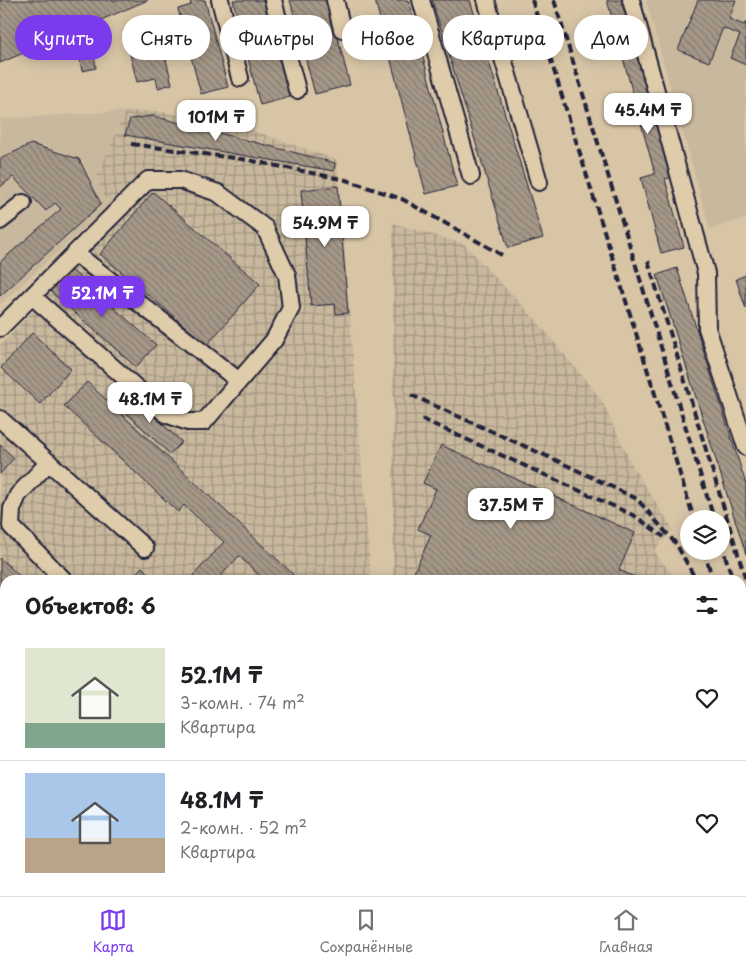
<!DOCTYPE html>
<html lang="ru">
<head>
<meta charset="utf-8">
<style>
	body { margin:0; font-family:"Playpen Sans",sans-serif; background:#f2f2f2; color:#202124; height:100vh; display:flex; flex-direction:column; font-size:19px; white-space:nowrap }
	* { box-sizing:border-box; margin:0 }
	p { font-size:16px; color:#757577 }
	.icon { flex:none; width:28px; height:28px; fill:none; stroke:currentColor; stroke-width:2; stroke-linecap:round; stroke-linejoin:round }
	.map { position:relative; flex:1; overflow:hidden }
	.side { position:absolute; left:0px; top:575px; width:746px; height:321px; display:flex; flex-direction:column; background:#fff; border-radius:15px 15px 0 0; box-shadow:0 2px 12px #0003 }
	.side>* { flex:none }
	.guide { position:absolute; left:15px; top:15px; width:716px; height:45px; display:flex; gap:10px }
	.tools { position:absolute; left:680px; top:510px; display:grid; gap:10px }
	.tools a { display:grid; place-items:center; width:50px; height:50px; border-radius:50%; background:#fff; box-shadow:0 2px 12px #0003; font-size:25px }
	.price { position:absolute; translate:-50% -42px; padding:0 11px; border-radius:10px; background:#fff; color:#222; font-size:16px; line-height:32px; filter:drop-shadow(0 1px 2px #0008) }
	.price::after { content:''; position:absolute; left:50%; top:30px; width:15px; height:11px; margin-left:-8px; background:inherit; clip-path:polygon(0 0,100% 0,50% 100%) }
	.price.active { background:#7c3aed; color:#fff }
	ul { padding:0; list-style:none }
	li { display:flex; align-items:center; gap:15px; height:125px; padding:0 25px }
	li+li { border-top:1px solid #e0e0e0 }
	li span { display:grid; place-items:center; flex:none; width:140px; height:100px; border-radius:0px; color:#555 }
	li>.icon { margin-inline-start:auto }
	span .icon { width:60px; height:60px; fill:#fffc; stroke-width:1 }
	li b { font-size:21px }
	h2 { display:flex; justify-content:space-between; align-items:center; height:60px; padding:0 25px; font-size:21px }
	.chip { padding:0 18px; border-radius:22px; background:#fff; box-shadow:0 2px 12px #0003; font-size:18px; line-height:45px }
	.chip.active { background:#7c3aed; color:#fff }
	.tabs { display:flex; justify-content:space-around; align-items:center; height:70px; border-top:1px solid #e0e0e0; background:#fff; font-size:14px; color:#757577 }
	.tabs a { display:grid; justify-items:center; gap:2px }
	.tabs .active { color:#7c3aed }
	.map>svg:first-child { display:block }
</style>
</head>
<body>
<div class="map">
<svg width="746" height="896" viewBox="0 0 746 896">
	<defs>
		<pattern id="industrial-grid" width="8" height="8" patternUnits="userSpaceOnUse" patternTransform="scale(1.25)"><rect width="8" height="8" fill="#c8b89d"/><path d="M0 4h8M4 0v8" fill="none" stroke="#a29581"/></pattern>
		<pattern id="building-back-hatch" width="6" height="6" patternUnits="userSpaceOnUse" patternTransform="scale(1.25)"><rect width="6" height="6" fill="#a59888"/><path d="M-1 5l2 2M0 0l6 6M5-1l2 2" fill="none" stroke="#867c70"/></pattern>
	</defs>
	<rect width="100%" height="100%" fill="#d7c5a6"/>
	<filter id="ink" filterUnits="userSpaceOnUse"><feTurbulence type="fractalNoise" baseFrequency=".02" numOctaves="2"/><feDisplacementMap in="SourceGraphic" scale="10" xChannelSelector="R" yChannelSelector="G"/><feConvolveMatrix kernelMatrix="1 2 1 2 8 2 1 2 1" color-interpolation-filters="sRGB"/></filter>
	<g filter="url(#ink)">
		<path fill="#c8b89d" d="M646 0H746V218L710 229Z
			M126 111 96 178 109 206 0 304V119Z
			M0 689 5 694V850L0 840Z"/>
		<path fill="url(#industrial-grid)" d="M126 111H157L245 128 337 160 371 580H5V643L0 639V346L116 221 96 178Z
			M393 223 464 244 536 320 601 399 634 469 673 529 654 551 676 580H393Z"/>
		<path fill="url(#building-back-hatch)" stroke="#22223b" d="M0 0H148L0 63Z
			M190 0H205L228 87 201 94 178 9 191 5Z
			M233 0H265L290 97 260 105Z
			M290 0H328L350 85 315 94Z
			M375 0H408L457 186 426 194Z
			M432 0H470L543 238 508 248Z
			M607 0H624L673 177 665 179 684 247 661 253 641 178 655 174Z
			M698 0H736L729 19 744 25 746 22V65L730 58 740 35 723 28 709 62 678 50Z
			M142 26 143 31 158 27 172 84 158 88 156 78 137 82 124 30Z
			M93 47 96 68 82 71 78 49Z
			M153 116 335 163 334 171 125 135 130 119Z
			M31 144 79 159 101 204 0 296V262L61 209 55 203 46 211 13 177 0 187V159Z
			M338 186 348 313 336 314 335 304 311 306 301 190Z
			M153 192 260 284 207 345 100 254Z
			M69 268 156 345 136 367 49 290Z
			M677 268 746 484V554L657 275Z
			M746 275V309L736 279Z
			M32 333 71 369 40 404 1 368Z
			M87 382 293 574 287 580H264L239 556 217 580H193L191 578 224 542 184 505 178 512 64 406Z
			M131 394 182 442 170 454 119 406Z
			M0 445 14 458 0 474Z
			M441 445 635 533 619 570 641 580H415L417 576 413 575 431 535 418 529 436 489 423 483Z
			M0 558 24 580H5V640L0 635Z
			M142 567 154 580H129Z"/>
		<g fill="none" stroke-linecap="round" stroke-linejoin="round">
			<g stroke="#22223b" stroke-width="20">
				<path id="minor" d="M220 0 240 78
					M273 0 297 90
					M335 0 342 29
					M421 0 471 176
					M486 0 539 182
					M631 0 706 273 707 328 746 447
					M0 221 23 203
					M75 253 239 381
					M0 328 148 180H180L218 193 265 228 287 275 291 308 274 340 204 422H188L166 414 32 296
					M0 419 145 548
					M49 462 18 495 12 509 11 526 64 580
					M0 655 5 660"/>
			</g>
			<use href="#minor" stroke="#dfccaa" stroke-width="16"/>
			<path stroke="#22223b" stroke-width="4" stroke-dasharray="8 4" stroke-linecap="butt" d="M532 0 694 519
				M554 0 714 519
				M131 144 248 160 346 180 402 199 502 255
				M648 261 746 580
				M411 395 562 463 637 499 677 545 696 580
				M422 419 635 516 664 537
				M721 543 733 580
				M704 551 713 580
				M741 608 746 623"/>
		</g>
	</g>
</svg>
<div class="tools">
<a><svg class="icon" aria-label="layers" viewBox="0 0 24 24"><path d="M12 4l9 5-9 5-9-5zM3 14l9 5 9-5"/></svg></a>
</div>
<b class="price" style="left:648px;top:135px">45.4M ₸</b>
<b class="price" style="left:216px;top:142px">101M ₸</b>
<b class="price" style="left:325px;top:248px">54.9M ₸</b>
<b class="price active" style="left:102px;top:318px">52.1M ₸</b>
<b class="price" style="left:150px;top:424px">48.1M ₸</b>
<b class="price" style="left:511px;top:530px">37.5M ₸</b>
<div class="guide">
<a class="chip active">Купить</a>
<a class="chip">Снять</a>
<a class="chip">Фильтры</a>
<a class="chip">Новое</a>
<a class="chip">Квартира</a>
<a class="chip">Дом</a>
</div>
<section class="side">
<h2>Объектов: 6<svg class="icon" aria-label="filters" viewBox="0 0 24 24"><path d="M4 7h16M4 17h16"/><circle cx="9" cy="7" r="2"/><circle cx="15" cy="17" r="2"/></svg></h2>
<ul>
<li><span style="background:linear-gradient(#dfe7d0 75%,#7fa58c 0)"><svg class="icon" aria-label="home" viewBox="0 0 24 24"><path d="M3 11l9-7 9 7M6 9v11h12V9"/></svg></span><div><b>52.1M ₸</b><p>3-комн. · 74 m²</p><p>Квартира</p></div><svg class="icon" aria-label="heart" viewBox="0 0 24 24"><path d="M12 20l-8-8c-3-5 5-10 8-4 3-6 11-1 8 4z"/></svg></li>
<li><span style="background:linear-gradient(#a9c7e8 65%,#b9a48a 0)"><svg class="icon" aria-label="home" viewBox="0 0 24 24"><path d="M3 11l9-7 9 7M6 9v11h12V9"/></svg></span><div><b>48.1M ₸</b><p>2-комн. · 52 m²</p><p>Квартира</p></div><svg class="icon" aria-label="heart" viewBox="0 0 24 24"><path d="M12 20l-8-8c-3-5 5-10 8-4 3-6 11-1 8 4z"/></svg></li>
</ul>
</section>
</div>
<nav class="tabs">
<a class="active"><svg class="icon" aria-label="map" viewBox="0 0 24 24"><path d="M3 6l6-2 6 2 6-2v14l-6 2-6-2-6 2zM9 4v14M15 6v14"/></svg>Карта</a>
<a><svg class="icon" aria-label="saved" viewBox="0 0 24 24"><path d="M7 4h10v16l-5-4-5 4z"/></svg>Сохранённые</a>
<a><svg class="icon" aria-label="home" viewBox="0 0 24 24"><path d="M3 11l9-7 9 7M6 9v11h12V9"/></svg>Главная</a>
</nav>
</body>
</html>
